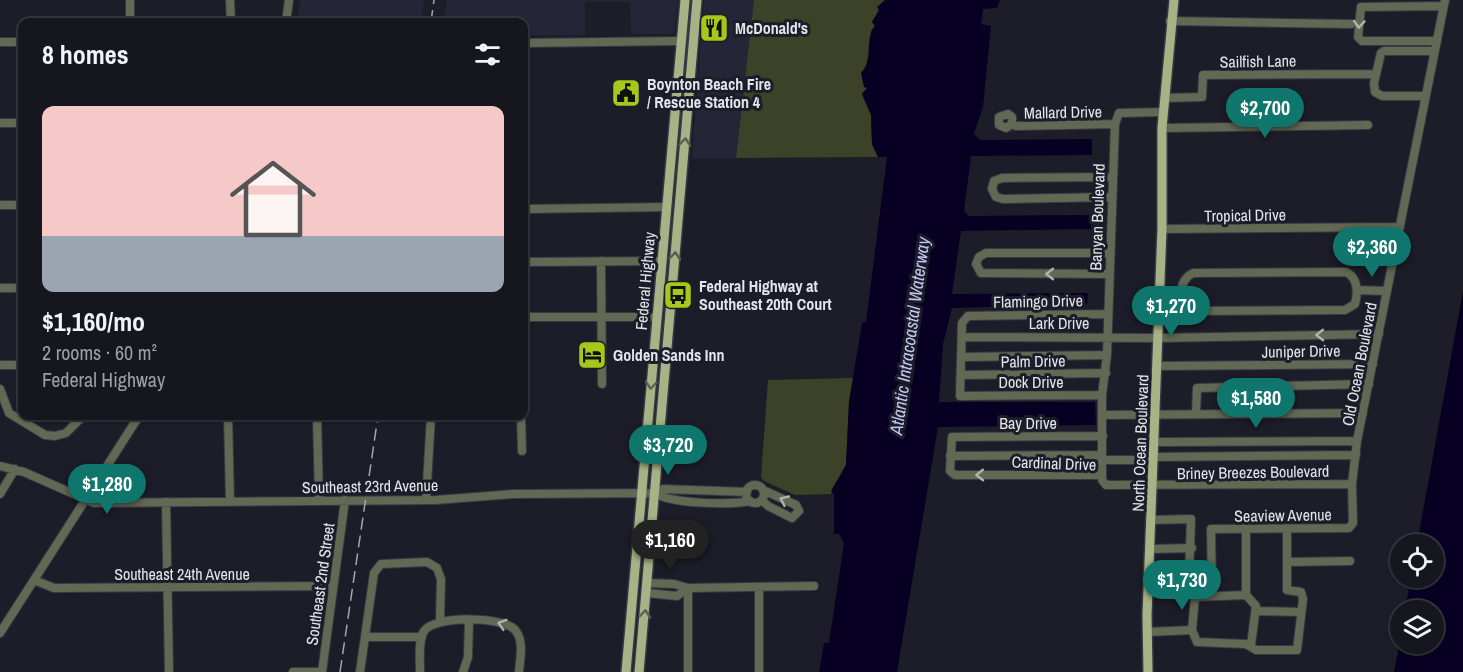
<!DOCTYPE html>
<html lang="en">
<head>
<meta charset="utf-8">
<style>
	body { margin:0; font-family:"Archivo Narrow",sans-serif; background:#1f1f28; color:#f1f3f6; height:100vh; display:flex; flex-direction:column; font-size:22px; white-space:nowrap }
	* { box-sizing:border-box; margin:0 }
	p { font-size:20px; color:#9e9fa4 }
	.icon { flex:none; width:33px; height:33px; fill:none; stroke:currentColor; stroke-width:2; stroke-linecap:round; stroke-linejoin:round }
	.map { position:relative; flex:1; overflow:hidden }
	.sheet { position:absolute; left:18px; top:18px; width:510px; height:402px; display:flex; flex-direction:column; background:#16161f; border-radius:12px; box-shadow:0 2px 4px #0004,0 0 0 2px #35353d }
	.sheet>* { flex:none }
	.controls { position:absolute; left:1390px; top:534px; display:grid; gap:12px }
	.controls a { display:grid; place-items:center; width:54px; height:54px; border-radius:50%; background:#16161f; box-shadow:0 2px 4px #0004,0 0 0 2px #35353d; font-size:30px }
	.price { position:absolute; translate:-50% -51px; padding:0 14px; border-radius:21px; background:#0f766e; color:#fff; font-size:20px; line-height:39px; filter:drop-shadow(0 2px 3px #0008) }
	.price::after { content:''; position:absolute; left:50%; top:36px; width:18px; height:14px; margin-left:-9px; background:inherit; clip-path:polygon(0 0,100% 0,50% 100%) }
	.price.on { background:#222; color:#fff }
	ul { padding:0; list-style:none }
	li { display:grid; align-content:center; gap:12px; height:318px; padding:0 24px }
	li span { display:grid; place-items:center; height:186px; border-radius:12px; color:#555 }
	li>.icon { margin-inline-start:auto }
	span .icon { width:108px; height:108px; fill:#fffc; stroke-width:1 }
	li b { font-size:26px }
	h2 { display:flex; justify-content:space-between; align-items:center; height:72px; padding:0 24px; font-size:26px }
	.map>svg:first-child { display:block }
</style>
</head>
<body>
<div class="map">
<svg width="1463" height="672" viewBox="0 0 1463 672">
	<rect width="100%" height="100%" fill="#1d1d29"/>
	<path fill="#252537" d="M300 0H424L421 22H297Z
		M447 0H678L674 34H631L630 2H585V35H524V22H444Z
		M704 0H754L736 158H692Z"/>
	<path fill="#3b4227" d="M754 0H885L872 22 875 25 871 31 867 88 862 94 871 115 872 144 878 157 736 158Z
		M853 378 849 402 846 465 831 494 795 495 764 481 761 477 768 380Z"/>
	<path fill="#070023" d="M885 0H1000L997 8 983 9 981 24 991 26 983 107 974 134 980 140 1092 139V155L971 156 964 211 969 216 1091 215V229L961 231 952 294 1088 293 1087 304 952 308 943 344 939 402H1095L1096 425 938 427 897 672H819L824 643H829L844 543 839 534H834V495L831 491 846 465 849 402 862 323 866 322 887 157H878L872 144 871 115 862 94 867 88 864 87 861 73C874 60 864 39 875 26L872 22 879 10 877 7Z
		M1463 291V672H1394L1401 635V644H1434V610H1405L1411 578H1434V544H1417Z"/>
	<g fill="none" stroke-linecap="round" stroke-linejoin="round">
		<g stroke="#393944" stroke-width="10">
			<path id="minor" d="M130 0V22
				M230 0 231 22
				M1170 21 1351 24
				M286 22 289 0
				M1436 41H1362L1358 37 1361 7 1443 6
				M0 42H22
				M524 43 681 41
				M1425 96H1382L1375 92 1374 83 1381 53 1384 51H1433
				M1165 98 1202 97 1203 75 1373 74
				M1163 112 1119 113 1115 124 1107 355 1102 395V480L1106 485 1352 484
				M0 123H22
				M1012 124V117L1008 114 999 117V125L1006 128 1012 124 1016 126 1115 124
				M1162 128 1368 125
				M1111 197 1003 199 996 197 992 189 994 181 1002 178 1112 177
				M0 205H22
				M524 209 667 207
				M1162 229 1400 227
				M601 261 602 384
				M524 262 662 261
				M1346 272C1358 278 1358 292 1355 304L1345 310 1190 311C1177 301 1179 280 1193 273Z
				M1109 274 981 273 976 264 979 257 986 253H1109
				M0 288H22
				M1357 290 1387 291
				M1159 292H1181
				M524 317H657
				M962 337 1157 338 1379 334
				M962 357 1107 355
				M0 365H22
				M1157 366 1373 364
				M961 375 1106 373
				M0 389 9 413 45 435 55 436 66 433 83 416
				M1102 395 960 396 962 323 968 316 1108 314
				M1196 414 1197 388 1369 384
				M1103 415 1363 413
				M228 416 230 501
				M317 416 319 500
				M521 416 522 451
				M1155 442 1357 441
				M950 456 1102 455
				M1102 460H1133
				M1140 460 1154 457 1356 455
				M0 466 24 472 94 503 436 500 513 494 655 493 663 489 747 492
				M1102 475H955L950 471 952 437 1103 436
				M746 494a9 9 0 1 1 18 0a9 9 0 1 1-18 0Z
				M655 493C670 504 731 505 750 501
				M0 494 15 469
				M426 500 431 416
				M762 500 768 506 792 518 799 511 796 505 763 490
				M166 502 169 672
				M1246 529V595
				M1151 549 1192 548
				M1287 562 1350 561
				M1149 579 1189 578 1191 519 1152 520
				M34 580 54 588 333 586
				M647 583 674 584 688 588 814 586
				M759 587V672
				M647 593 677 596 688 588
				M1212 595 1211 529 1349 528 1353 523 1352 484 1357 441 1445 0
				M1246 595 1195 597 1192 630 1197 642 1246 644 1256 650H1297L1303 599 1301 592 1287 590V528
				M1246 595 1256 606 1251 645
				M1256 611 1301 612
				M1148 632 1192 630
				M0 633 139 416
				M365 637H422
				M293 672H322
				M322 672 345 500
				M360 672 374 573 381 564 427 562 437 568 441 579 440 621
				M420 672C420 660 418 640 424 631 435 615 505 616 516 631 524 642 520 659 519 672
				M463 672 468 657 469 621
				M688 672V588"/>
		</g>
		<g stroke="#393944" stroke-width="12">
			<path id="major" d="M626 672 685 0
				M639 672 697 0
				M1148 672 1147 615 1162 229V128L1174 0"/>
		</g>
		<use href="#minor" stroke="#626853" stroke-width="8"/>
		<use href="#major" stroke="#a6b386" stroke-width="9"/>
		<path stroke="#a5a5ae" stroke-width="1.5" stroke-dasharray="12 6" stroke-linecap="butt" d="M431 22 434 0
			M340 672 378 416"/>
	</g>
	<defs><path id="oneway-chevron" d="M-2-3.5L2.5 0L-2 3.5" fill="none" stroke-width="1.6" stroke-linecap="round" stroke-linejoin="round" transform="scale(1.5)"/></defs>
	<g stroke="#b0b2af">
		<use href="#oneway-chevron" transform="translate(1359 24) rotate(94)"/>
		<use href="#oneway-chevron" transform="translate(1050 274) rotate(-180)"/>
		<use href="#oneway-chevron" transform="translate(1320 335) rotate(179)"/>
		<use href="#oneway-chevron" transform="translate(980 475) rotate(179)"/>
		<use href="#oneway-chevron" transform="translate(784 500) rotate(-155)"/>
		<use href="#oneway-chevron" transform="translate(502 624) rotate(-163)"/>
	</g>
	<g stroke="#5b6053">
		<use href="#oneway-chevron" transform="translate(685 142) rotate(-85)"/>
		<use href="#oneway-chevron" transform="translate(675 256) rotate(-85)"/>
		<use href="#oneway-chevron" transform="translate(651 385) rotate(95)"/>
		<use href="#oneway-chevron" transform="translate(645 614) rotate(-85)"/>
	</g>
	<defs>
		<g id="restaurant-square" transform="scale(1.5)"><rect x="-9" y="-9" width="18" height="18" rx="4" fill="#a9c71b" stroke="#1d1d29"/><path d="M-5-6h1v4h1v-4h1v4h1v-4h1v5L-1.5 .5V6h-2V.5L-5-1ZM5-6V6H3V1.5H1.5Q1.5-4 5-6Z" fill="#111"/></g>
		<g id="civic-square" transform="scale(1.5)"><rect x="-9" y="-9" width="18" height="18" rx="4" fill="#a9c71b" stroke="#1d1d29"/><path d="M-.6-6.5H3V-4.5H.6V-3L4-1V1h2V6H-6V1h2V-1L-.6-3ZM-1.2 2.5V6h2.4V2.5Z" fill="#111"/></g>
		<g id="bus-square" transform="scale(1.5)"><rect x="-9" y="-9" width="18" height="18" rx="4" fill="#a9c71b" stroke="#1d1d29"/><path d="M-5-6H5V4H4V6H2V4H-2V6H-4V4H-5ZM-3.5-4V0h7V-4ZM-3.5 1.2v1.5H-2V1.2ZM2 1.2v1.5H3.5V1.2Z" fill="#111"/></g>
		<g id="hotel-square" transform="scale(1.5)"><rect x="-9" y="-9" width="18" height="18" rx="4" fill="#a9c71b" stroke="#1d1d29"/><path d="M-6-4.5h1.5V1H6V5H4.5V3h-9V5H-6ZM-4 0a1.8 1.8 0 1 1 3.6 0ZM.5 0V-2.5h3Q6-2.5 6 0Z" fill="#111"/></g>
	</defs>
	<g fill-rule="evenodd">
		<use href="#restaurant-square" x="714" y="28"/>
		<use href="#civic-square" x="626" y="93"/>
		<use href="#bus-square" x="678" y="295"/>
		<use href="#hotel-square" x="592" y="355"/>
	</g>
	<g text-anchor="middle" stroke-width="6" stroke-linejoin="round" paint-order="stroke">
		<g font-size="16" font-weight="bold" fill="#e4e4ec" stroke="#1d1d29" text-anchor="start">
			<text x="735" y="34">McDonald's</text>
			<text x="647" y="90">Boynton Beach Fire<tspan x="647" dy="18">/ Rescue Station 4</tspan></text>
			<text x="699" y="292">Federal Highway at<tspan x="699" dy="18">Southeast 20th Court</tspan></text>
			<text x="613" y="361">Golden Sands Inn</text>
		</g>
		<g font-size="16" fill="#e4e4ec" stroke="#1d1d29">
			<text transform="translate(1258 61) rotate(-1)" y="6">Sailfish Lane</text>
			<text transform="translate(1063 112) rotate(-1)" y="6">Mallard Drive</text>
			<text transform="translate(1245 215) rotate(-1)" y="6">Tropical Drive</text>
			<text transform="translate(1097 217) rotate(-88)" y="6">Banyan Boulevard</text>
			<text transform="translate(645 281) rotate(-85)" y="6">Federal Highway</text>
			<text transform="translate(1038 301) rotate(-1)" y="6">Flamingo Drive</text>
			<text x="1059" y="329">Lark Drive</text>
			<text transform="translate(1301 351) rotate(-1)" y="6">Juniper Drive</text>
			<text transform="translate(1033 361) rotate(-1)" y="6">Palm Drive</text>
			<text transform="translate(1359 364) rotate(-79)" y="6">Old Ocean Boulevard</text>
			<text x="1031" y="388">Dock Drive</text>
			<text x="1028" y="429">Bay Drive</text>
			<text transform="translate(1140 443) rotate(-88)" y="6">North Ocean Boulevard</text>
			<text transform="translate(1054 463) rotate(2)" y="6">Cardinal Drive</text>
			<text transform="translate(1253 472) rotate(-1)" y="6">Briney Breezes Boulevard</text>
			<text transform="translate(370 486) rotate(-1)" y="6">Southeast 23rd Avenue</text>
			<text transform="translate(1283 515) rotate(-1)" y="6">Seaview Avenue</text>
			<text x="182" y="580">Southeast 24th Avenue</text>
			<text transform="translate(320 584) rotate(-82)" y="6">Southeast 2nd Street</text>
		</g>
		<g font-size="18" font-style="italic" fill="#c5c6f3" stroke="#1d1d29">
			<text transform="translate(910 336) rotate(-82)" y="6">Atlantic Intracoastal Waterway</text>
		</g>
	</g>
</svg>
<div class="controls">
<a><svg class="icon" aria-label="locate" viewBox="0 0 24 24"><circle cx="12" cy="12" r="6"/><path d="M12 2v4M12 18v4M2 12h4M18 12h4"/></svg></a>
<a><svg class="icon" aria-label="layers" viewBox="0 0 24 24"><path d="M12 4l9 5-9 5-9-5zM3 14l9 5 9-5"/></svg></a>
</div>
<b class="price" style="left:1265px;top:139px">$2,700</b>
<b class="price" style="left:1372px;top:278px">$2,360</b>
<b class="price" style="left:1171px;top:337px">$1,270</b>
<b class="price" style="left:1256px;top:429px">$1,580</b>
<b class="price" style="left:668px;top:476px">$3,720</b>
<b class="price" style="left:107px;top:515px">$1,280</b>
<b class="price on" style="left:670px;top:571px">$1,160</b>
<b class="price" style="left:1182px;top:611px">$1,730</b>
<section class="sheet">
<h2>8 homes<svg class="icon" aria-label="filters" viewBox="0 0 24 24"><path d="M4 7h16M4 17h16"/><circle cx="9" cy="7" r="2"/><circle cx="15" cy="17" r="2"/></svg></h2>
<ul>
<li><span style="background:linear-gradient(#f6c9c9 70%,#9aa5b1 0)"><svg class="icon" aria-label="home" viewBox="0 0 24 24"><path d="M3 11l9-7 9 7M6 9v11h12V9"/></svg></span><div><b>$1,160/mo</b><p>2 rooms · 60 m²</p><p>Federal Highway</p></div></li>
</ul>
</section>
</div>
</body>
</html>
